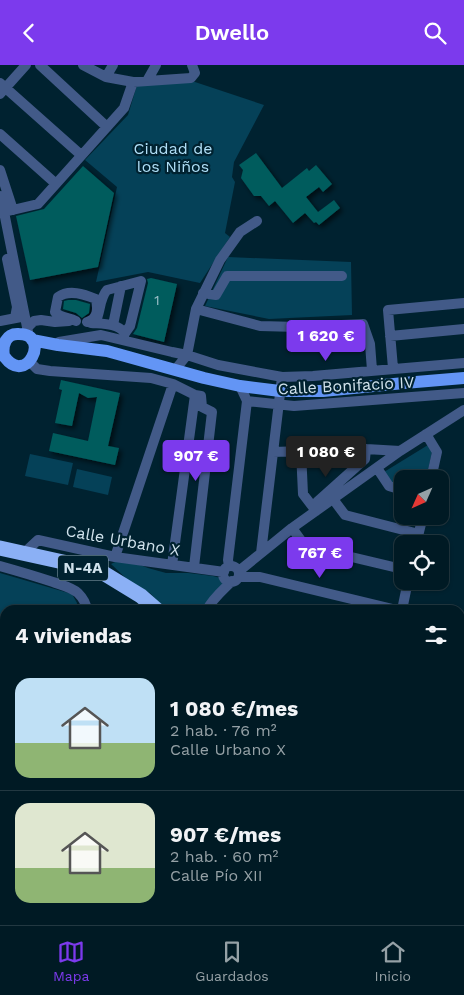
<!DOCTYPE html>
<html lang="es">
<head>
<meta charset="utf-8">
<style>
	body { margin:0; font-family:"Work Sans",sans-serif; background:#0a232c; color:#f1f3f6; height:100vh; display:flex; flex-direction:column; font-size:19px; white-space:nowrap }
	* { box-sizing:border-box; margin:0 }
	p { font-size:16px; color:#95a1a6 }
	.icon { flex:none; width:28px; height:28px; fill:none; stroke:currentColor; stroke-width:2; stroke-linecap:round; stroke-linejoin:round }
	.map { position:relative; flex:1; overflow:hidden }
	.panel { position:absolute; left:0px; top:540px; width:465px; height:320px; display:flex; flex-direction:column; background:#001a24; border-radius:15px 15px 0 0; box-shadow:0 1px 4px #0004,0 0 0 1px #223841 }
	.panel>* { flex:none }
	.needle { width:32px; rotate:225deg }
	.fabs { position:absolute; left:394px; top:405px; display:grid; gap:10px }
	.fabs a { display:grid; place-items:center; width:55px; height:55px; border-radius:10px; background:#001a24; box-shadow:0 1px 4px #0004,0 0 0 1px #223841; font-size:25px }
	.price { position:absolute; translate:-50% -42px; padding:0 11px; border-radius:5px; background:#7c3aed; color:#fff; font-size:16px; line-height:32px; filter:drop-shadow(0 1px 2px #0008) }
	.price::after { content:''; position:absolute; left:50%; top:30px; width:15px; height:11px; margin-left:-8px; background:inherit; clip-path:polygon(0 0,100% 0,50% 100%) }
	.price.current { background:#222; color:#fff }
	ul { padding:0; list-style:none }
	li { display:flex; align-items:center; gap:15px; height:125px; padding:0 15px }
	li+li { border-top:1px solid #223841 }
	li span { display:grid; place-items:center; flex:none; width:140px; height:100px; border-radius:15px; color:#555 }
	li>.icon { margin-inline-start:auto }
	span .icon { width:60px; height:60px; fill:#fffc; stroke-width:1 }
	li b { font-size:21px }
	h2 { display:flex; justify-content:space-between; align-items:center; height:60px; padding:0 15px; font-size:21px }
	header { display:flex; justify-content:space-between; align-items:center; height:65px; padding:0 15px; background:#7c3aed; color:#fff; font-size:22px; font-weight:600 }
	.tab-bar { display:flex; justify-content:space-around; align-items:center; height:70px; border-top:1px solid #223841; background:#001a24; font-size:14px; color:#95a1a6 }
	.tab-bar a { display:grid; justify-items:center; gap:2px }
	.tab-bar .current { color:#7c3aed }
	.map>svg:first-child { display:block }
</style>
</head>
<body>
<header><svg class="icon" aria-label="back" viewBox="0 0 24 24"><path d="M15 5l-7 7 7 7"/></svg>Dwello<svg class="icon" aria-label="search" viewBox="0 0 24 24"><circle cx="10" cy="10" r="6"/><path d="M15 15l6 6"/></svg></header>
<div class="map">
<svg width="464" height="860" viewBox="0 0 464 860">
	<defs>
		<filter id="shadow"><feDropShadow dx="3" dy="3" stdDeviation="2.5" flood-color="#0009"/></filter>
	</defs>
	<rect width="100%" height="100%" fill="#002230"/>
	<path fill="#054158" d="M192 16 264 40 234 97 232 112 235 117 225 168 230 172 200 218 148 207 96 217 117 122 85 95 128 50 137 20Z
		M228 192 351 197 352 250 269 254 205 241Z
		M428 380 432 387 426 414H402V420L389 417 384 407Z
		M30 389 73 398 68 420 25 411Z
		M77 404 112 412 108 430 73 422Z
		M123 493 148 503 166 508H188L213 511 232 516 208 545H166L150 528 132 519 111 499Z
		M0 508 72 529 77 538 76 545H5V557L0 572Z
		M0 588 5 590V683L0 684Z"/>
	<path fill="#035b5d" filter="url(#shadow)" d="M256 88 282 123 307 103 309 106 316 100 332 119 323 127 319 122 306 132 318 147 334 135 340 143 319 160 316 157 314 158 305 148 293 158 275 136 269 141 261 131H254L241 113 243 105 239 100Z
		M83 101 114 128 98 202 30 215 16 151 44 144Z
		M151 213 177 219 164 277 133 269 137 263 148 218 147 214Z
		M68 235H76L90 239 89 248 82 253 76 248 63 244 64 236Z
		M61 315 120 328 108 381 119 383 115 400 49 386 53 368 88 376 97 332 88 333 79 328 72 361 55 358 62 325 59 324Z"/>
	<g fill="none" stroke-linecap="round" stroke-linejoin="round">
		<path stroke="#425a88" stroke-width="10" d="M40 0 107 62
			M83 0 106 12 133 17 191 13 195 8 192 0
			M106 12 113 0
			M147 16 156 0
			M0 18 81 90
			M0 29 26 0
			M0 69 55 118
			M0 105 13 145
			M0 131 4 147 29 272
			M4 147 38 139 124 43 133 17
			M7 194 17 242 15 253
			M203 228 216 230 227 211H342
			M196 244 260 261 298 262 363 259 370 279 372 305
			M0 256 21 252
			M76 256C69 252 60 253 55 247L58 232C69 224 84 229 96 234 98 244 98 254 87 257
			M91 258C103 259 117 258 125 268
			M95 258C101 247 99 234 107 225L141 216 130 261 125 268 123 275
			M113 260 121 221
			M28 262 34 256 41 255 55 257 69 256
			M390 271 464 264
			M59 277 101 270 172 287 187 290 218 300 282 312 313 311 464 298
			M30 297 37 304 50 306 151 313 173 319 195 330 201 331 202 342 212 347 194 502
			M393 303 388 245 464 238
			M175 305 187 290 196 244 220 195 240 167 257 156
			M240 321 247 336 294 341 464 328
			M426 369 437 387 431 414
			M301 386 303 429 316 446
			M273 387 366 384 400 386
			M377 403 389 421 402 425
			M333 434 345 450 419 469
			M316 446 317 437 365 394 366 384
			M292 463 305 481 402 504
			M416 479 423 451
			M261 488 282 312
			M23 489 38 475 115 492 224 507
			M115 492 173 319
			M172 500 195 330
			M0 501C18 506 35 511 53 517 61 520 71 522 78 528 83 533 86 538 87 545
			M229 501 228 495 247 336
			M223 509a8 8 0 1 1 16 0a8 8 0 1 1-16 0Z
			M239 506 292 463 400 386 464 345
			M239 512H260L397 545
			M207 545C212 534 223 525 232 516
			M402 545 408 516
			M460 560 464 561
			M0 719 5 716
			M0 741 5 748
			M0 775 5 771
			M0 825 5 821
			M80 855 83 860
			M25 860 32 855
			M94 860 99 855
			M145 860 148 855"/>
		<path stroke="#6395f5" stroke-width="12" d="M32 275 58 280 107 286 204 313 240 321 280 326H323L404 318 464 313
			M0 290 4 291C26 323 52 269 19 269 6 268 2 280 4 291"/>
		<path stroke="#8bb0f5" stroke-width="15" d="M0 483 63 497 105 509 141 531 157 545
			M209 855 210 860
			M235 860 237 855"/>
	</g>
	<g text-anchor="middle" stroke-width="4.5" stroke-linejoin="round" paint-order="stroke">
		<g font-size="14" fill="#9ec1c9">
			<text x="157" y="240">1</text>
		</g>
		<rect fill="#002230" stroke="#92a9b4" stroke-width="1" x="58" y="490.5" width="50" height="25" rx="4"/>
		<g font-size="15" font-weight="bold" fill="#d1e3ed">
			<text x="83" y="508">N-4A</text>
		</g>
		<g font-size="16" fill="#afdff7" stroke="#002230">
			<text x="173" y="89">Ciudad de<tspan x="173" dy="18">los Niños</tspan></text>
		</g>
		<g font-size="16" fill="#d1e3ed" stroke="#002230">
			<text transform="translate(346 320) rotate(-3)" y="6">Calle Bonifacio IV</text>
			<text transform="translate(123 475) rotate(10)" y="6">Calle Urbano X</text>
		</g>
	</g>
</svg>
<div class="fabs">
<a><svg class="needle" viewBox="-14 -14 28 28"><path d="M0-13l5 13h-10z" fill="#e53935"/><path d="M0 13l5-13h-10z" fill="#95a1a6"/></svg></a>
<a><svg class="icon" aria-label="locate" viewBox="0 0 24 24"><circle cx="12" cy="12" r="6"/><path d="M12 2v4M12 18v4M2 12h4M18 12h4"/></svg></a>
</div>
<b class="price" style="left:326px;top:297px">1 620 €</b>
<b class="price current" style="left:326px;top:413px">1 080 €</b>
<b class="price" style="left:196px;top:417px">907 €</b>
<b class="price" style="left:320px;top:514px">767 €</b>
<section class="panel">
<h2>4 viviendas<svg class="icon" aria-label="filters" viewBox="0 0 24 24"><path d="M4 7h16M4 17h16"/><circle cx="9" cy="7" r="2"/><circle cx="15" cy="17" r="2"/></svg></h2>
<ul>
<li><span style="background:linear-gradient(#bfe0f5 65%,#8fb573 0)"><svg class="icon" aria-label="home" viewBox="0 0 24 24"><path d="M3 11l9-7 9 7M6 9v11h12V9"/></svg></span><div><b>1 080 €/mes</b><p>2 hab. · 76 m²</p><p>Calle Urbano X</p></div></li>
<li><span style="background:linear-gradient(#dfe7d0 65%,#8fb573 0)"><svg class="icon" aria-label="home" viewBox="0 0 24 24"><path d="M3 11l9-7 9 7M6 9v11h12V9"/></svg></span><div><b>907 €/mes</b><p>2 hab. · 60 m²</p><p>Calle Pío XII</p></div></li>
</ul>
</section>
</div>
<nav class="tab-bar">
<a class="current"><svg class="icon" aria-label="map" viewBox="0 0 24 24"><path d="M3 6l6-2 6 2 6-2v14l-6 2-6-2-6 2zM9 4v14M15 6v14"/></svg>Mapa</a>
<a><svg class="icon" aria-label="saved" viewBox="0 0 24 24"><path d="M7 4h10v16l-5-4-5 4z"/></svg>Guardados</a>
<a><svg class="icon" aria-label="home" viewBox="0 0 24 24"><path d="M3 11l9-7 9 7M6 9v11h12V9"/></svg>Inicio</a>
</nav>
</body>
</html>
